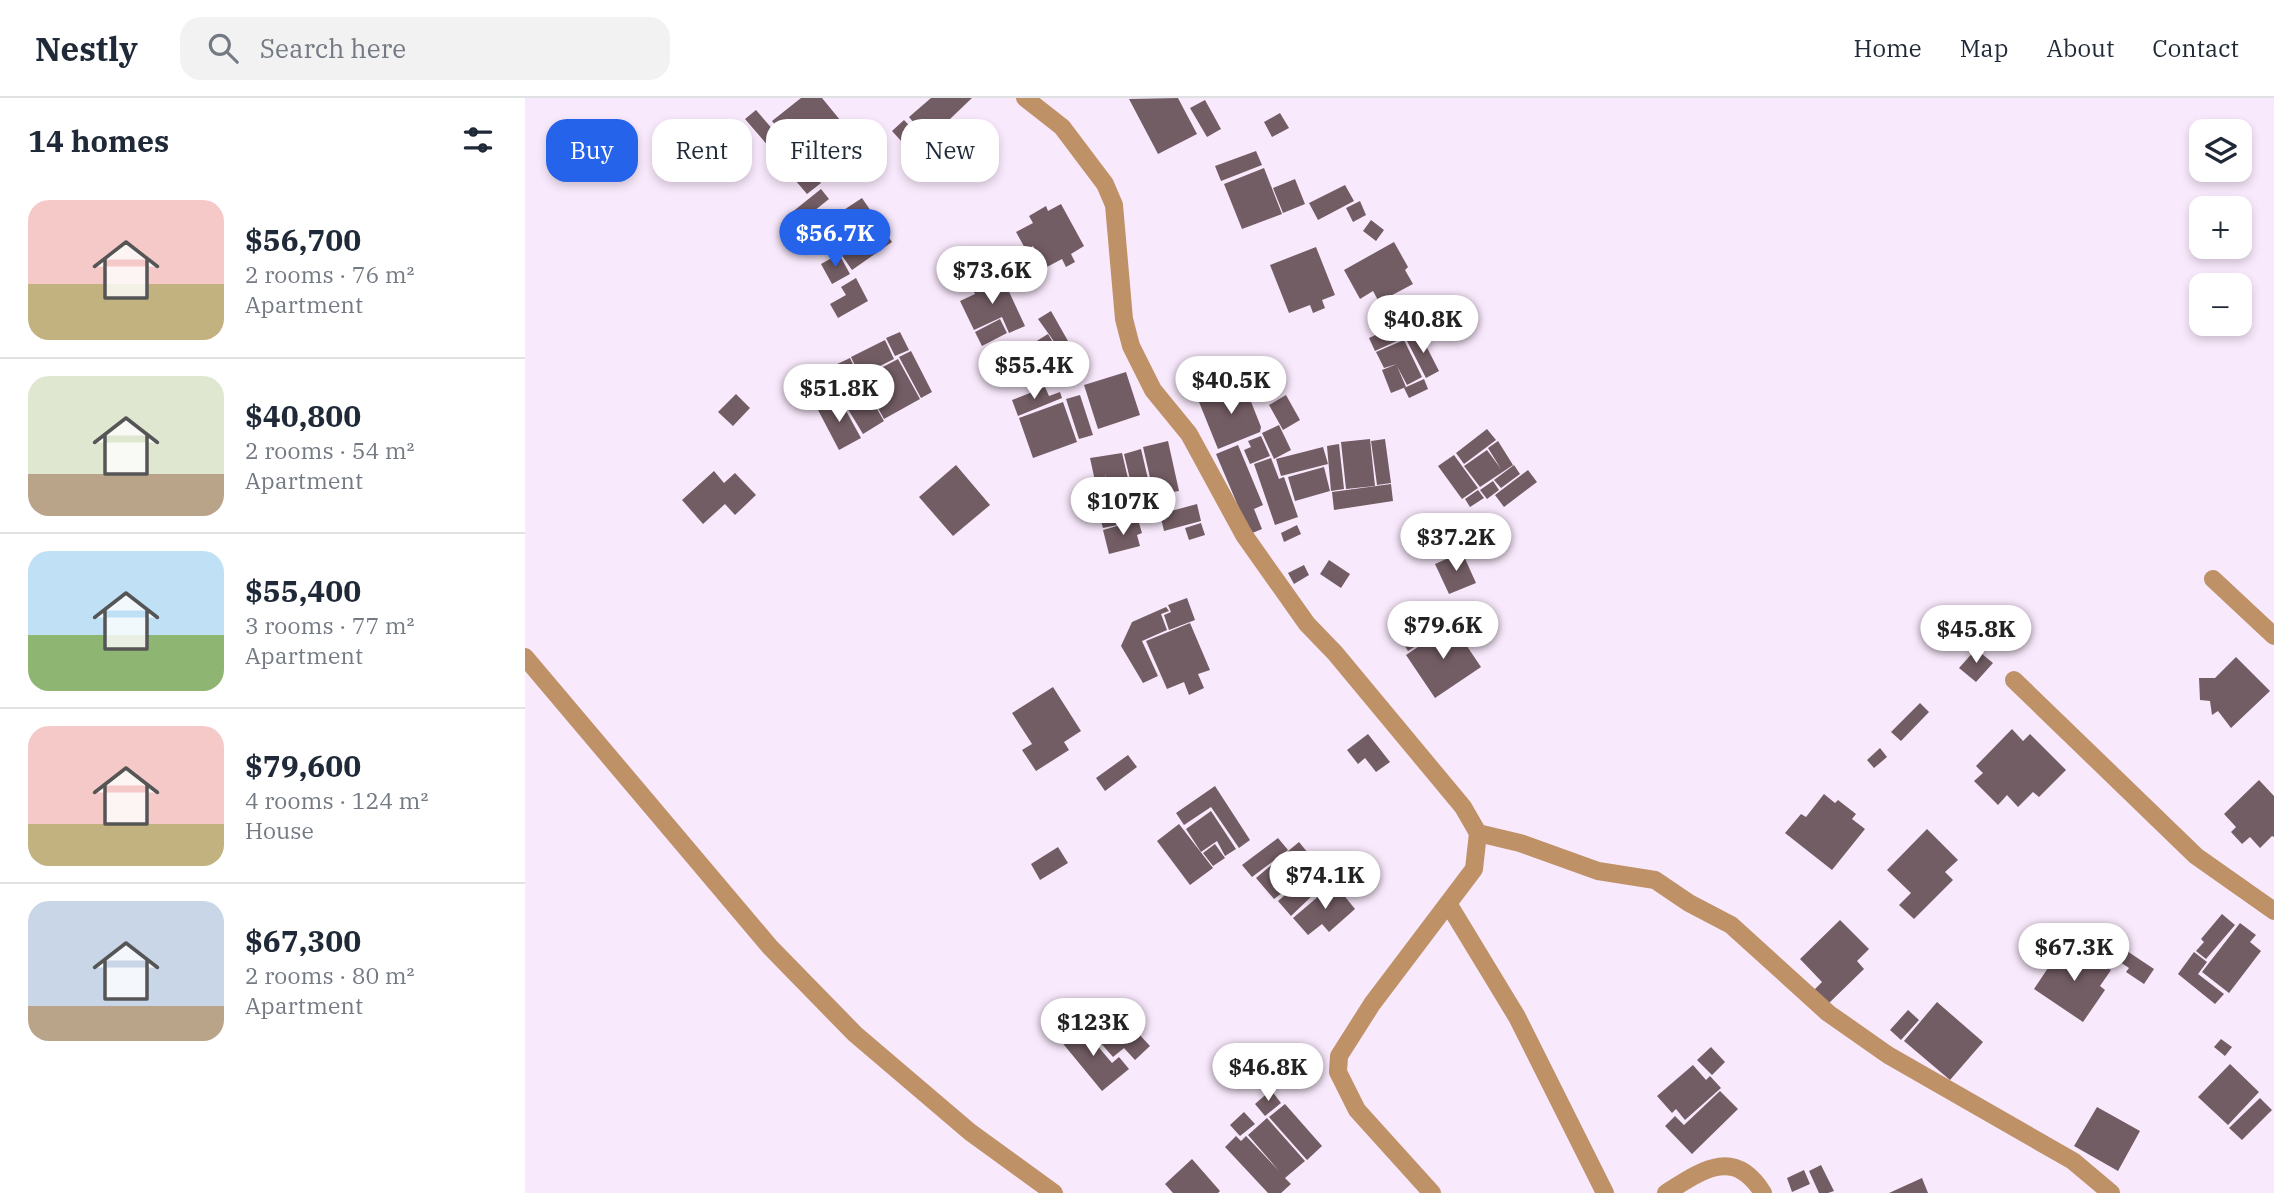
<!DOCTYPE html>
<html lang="en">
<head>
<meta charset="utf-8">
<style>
	body { margin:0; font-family:"IBM Plex Serif",serif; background:#f2f2f3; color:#1f2937; height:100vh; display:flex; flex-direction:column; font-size:26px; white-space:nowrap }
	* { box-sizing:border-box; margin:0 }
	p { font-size:23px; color:#747a83 }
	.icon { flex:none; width:38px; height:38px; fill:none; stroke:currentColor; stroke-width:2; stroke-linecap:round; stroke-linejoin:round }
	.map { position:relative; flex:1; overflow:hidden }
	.drawer { display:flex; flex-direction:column; background:#fff; width:525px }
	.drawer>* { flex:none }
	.hud { position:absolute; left:21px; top:21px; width:665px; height:63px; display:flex; gap:14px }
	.fabs { position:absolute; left:1664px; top:21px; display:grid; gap:14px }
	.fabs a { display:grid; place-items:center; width:63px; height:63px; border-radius:14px; background:#fff; box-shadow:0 4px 10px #0003; font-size:35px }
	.price { position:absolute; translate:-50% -60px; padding:0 16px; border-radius:24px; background:#fff; color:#222; font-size:23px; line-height:46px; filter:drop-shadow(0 2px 4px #0008) }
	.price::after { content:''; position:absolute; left:50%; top:42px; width:21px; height:16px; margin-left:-10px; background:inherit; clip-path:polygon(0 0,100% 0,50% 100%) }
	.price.current { background:#2563eb; color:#fff }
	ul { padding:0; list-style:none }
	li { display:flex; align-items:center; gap:21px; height:175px; padding:0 28px }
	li+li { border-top:2px solid #e0e1e3 }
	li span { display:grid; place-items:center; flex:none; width:196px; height:140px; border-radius:21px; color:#555 }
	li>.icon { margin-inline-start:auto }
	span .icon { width:84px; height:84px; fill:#fffc; stroke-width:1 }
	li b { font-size:30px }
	h2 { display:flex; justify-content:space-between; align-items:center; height:84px; padding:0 28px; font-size:30px }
	.pill { padding:0 24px; border-radius:21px; background:#fff; box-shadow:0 4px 10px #0003; font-size:24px; line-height:63px }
	.pill.current { background:#2563eb; color:#fff }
	header { display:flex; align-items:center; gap:42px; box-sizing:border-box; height:98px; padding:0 35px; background:#fff; border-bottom:2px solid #e0e1e3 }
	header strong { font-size:33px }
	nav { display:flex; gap:38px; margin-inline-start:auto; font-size:24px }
	.search { width:490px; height:63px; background:#f2f2f3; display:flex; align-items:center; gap:18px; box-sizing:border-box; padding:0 24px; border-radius:21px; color:#747a83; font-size:26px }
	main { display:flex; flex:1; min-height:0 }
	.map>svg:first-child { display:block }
</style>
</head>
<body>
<header>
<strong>Nestly</strong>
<div class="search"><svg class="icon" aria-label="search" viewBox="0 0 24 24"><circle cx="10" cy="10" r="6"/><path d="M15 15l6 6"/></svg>Search here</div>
<nav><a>Home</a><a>Map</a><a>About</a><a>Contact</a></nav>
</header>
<main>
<section class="drawer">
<h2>14 homes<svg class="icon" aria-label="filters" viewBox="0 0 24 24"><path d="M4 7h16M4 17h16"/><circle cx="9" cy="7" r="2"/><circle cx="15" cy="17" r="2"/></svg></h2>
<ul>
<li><span style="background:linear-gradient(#f6c9c9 60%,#c2b280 0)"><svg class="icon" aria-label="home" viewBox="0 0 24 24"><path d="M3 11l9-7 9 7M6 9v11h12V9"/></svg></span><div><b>$56,700</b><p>2 rooms · 76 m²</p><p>Apartment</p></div></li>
<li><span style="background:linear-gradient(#dfe7d0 70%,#b9a48a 0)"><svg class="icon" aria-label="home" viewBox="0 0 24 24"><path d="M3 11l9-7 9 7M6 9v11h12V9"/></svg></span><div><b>$40,800</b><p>2 rooms · 54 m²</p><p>Apartment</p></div></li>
<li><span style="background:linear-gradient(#bfe0f5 60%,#8fb573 0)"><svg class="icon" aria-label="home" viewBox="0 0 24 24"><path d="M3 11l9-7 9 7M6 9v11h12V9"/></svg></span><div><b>$55,400</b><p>3 rooms · 77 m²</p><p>Apartment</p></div></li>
<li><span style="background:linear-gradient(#f6c9c9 70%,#c2b280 0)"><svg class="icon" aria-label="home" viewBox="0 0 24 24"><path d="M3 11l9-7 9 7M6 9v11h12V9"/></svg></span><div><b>$79,600</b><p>4 rooms · 124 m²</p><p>House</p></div></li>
<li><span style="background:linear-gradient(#c9d6e8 75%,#b9a48a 0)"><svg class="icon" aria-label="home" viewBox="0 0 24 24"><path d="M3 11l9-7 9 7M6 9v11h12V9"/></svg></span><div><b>$67,300</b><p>2 rooms · 80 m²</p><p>Apartment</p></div></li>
</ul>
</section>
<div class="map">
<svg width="1749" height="1095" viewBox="0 0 1749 1095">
	<rect width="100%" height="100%" fill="#f9e9fc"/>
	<path fill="#735d64" d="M276 0H297L320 28 311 36 320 47 305 58 297 47 284 58 268 39 263 43 247 23Z
		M406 0H447L403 42 384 19Z
		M653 0 672 36 633 56 604 1Z
		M680 2 696 31 682 39 665 10Z
		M231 12 256 41 245 50 220 21Z
		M755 15 764 30 747 39 739 24Z
		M379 22 401 45 389 57 367 33Z
		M260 44 263 47 267 44 282 62 296 50 306 63 289 77 296 85 282 96 247 55Z
		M731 53 737 67 696 83 690 68Z
		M739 70 757 116 717 131 699 86Z
		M770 81 780 106 758 115 748 90Z
		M820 87 829 103 793 122 784 105Z
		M296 91 304 101 269 129 261 119Z
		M337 100 367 144 327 172 296 127Z
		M835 103 841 117 828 124 821 110Z
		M536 106 559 148 546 156 550 164 541 169 537 161 520 170 508 148 501 152 491 134 508 125 504 118 521 108 523 113Z
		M846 122 859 132 851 143 838 133Z
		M869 144 883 169 880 172 888 186 854 204 848 193 835 201 819 172Z
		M791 149 810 197 797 202 800 210 788 215 785 207 764 215 745 167Z
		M314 156 325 176 307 186 296 166Z
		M469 179 473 188 480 185 500 228 484 235 477 219 449 232 435 203 450 196 447 189Z
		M331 180 343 203 313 220 305 206 321 197 316 189Z
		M526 213 543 243 533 249 513 221Z
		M887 220 893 233 850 253 844 240Z
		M475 221 482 235 457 248 450 234Z
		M375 234 384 252 370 258 361 240Z
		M894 234 914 273 901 280 881 241Z
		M523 236 532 251 502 268 494 254Z
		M360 242 369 261 335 278 326 259Z
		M879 242 897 279 882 287 872 268 881 289 866 295 857 272 872 266 859 270 851 254Z
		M545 246 560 268 547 276 533 254Z
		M386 253 407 294 396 300 374 259Z
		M325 260 334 279 316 287 308 268Z
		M373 261 395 301 359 321 337 280Z
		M707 261 715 282 667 301 658 281Z
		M601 274 615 317 573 331 559 287Z
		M334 280 359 323 338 336 312 293Z
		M899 281 903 291 884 300 879 290Z
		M719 286 736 329 735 334 693 351 674 304Z
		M520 289 524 298 535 294 537 300 493 318 487 302Z
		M211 296 225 310 208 328 193 314Z
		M555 297 568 337 554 341 541 301Z
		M761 297 775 322 758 332 744 307Z
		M314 300 336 340 314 352 293 312Z
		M538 304 552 344 508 360 494 320Z
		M754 327 766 352 749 361 737 335Z
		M962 331 971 342 939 366 931 355Z
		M736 338 745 358 725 366 719 352 726 349 723 343Z
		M845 341 850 388 821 391 816 344Z
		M860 341 866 385 852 387 846 343Z
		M643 343 654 393 629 397 618 349Z
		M973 343 988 367 955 389 939 368 962 352 976 371 963 350Z
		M814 346 819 391 806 393 802 348Z
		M713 347 738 407 729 411 737 431 725 436 691 356Z
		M798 349 803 366 756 378 751 361Z
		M616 351 627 398 610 402 599 356Z
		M597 355 605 389 585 394 580 375 584 395 573 397 565 360Z
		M929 357 953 390 937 401 913 368Z
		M746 360 754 381 759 379 773 419 750 427 729 366Z
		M431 367 465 407 428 438 394 399Z
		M989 367 995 376 976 390 969 382Z
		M799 369 805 393 770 403 763 379Z
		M1003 372 1012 384 979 409 970 397Z
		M189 373 199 385 210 375 231 397 210 417 200 406 178 426 157 402Z
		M968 383 974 392 962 401 955 392Z
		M866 386 868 403 809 412 807 394Z
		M606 391 608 405 589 409 586 395Z
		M953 392 959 400 945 409 940 401Z
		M584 397 587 410 574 413 570 400Z
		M628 399 632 414 613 420 609 405Z
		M608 406 611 420 593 425 590 411Z
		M672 406 676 423 639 433 635 416Z
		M588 413 592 427 578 430 574 416Z
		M613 422 617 435 612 437 615 448 584 456 578 432Z
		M676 425 680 437 664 442 660 430Z
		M772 427 776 436 759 444 756 435Z
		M937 454 951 485 924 496 910 466Z
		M804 462 825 476 816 490 795 476Z
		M779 467 784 477 769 486 763 475Z
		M662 500 670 522 644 532 639 517 646 514 643 507Z
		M641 509 644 513 636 516 642 532 617 543 633 578 618 585 596 548 607 524Z
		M910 517 918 530 883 553 875 540Z
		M665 525 685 572 673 576 679 590 664 597 659 584 642 591 621 543Z
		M927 526 956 569 910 600 881 557Z
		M1451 551 1468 565 1451 584 1434 570Z
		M1711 559 1745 593 1706 630 1693 613 1687 617 1685 603 1675 602 1674 580H1690Z
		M528 589 556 633 539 644 544 652 511 673 497 652 507 646 487 615Z
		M1395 605 1404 614 1376 643 1366 634Z
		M1487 631 1498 643 1505 636 1541 672 1514 699 1508 694 1493 709 1482 697 1473 707 1449 683 1458 675 1451 668Z
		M843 636 865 664 851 674 840 660 833 666 822 652Z
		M1355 650 1362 659 1349 670 1342 662Z
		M603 657 612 669 580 693 571 680Z
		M1734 682 1749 698V739L1747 738 1735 750 1725 739 1717 746 1706 734 1711 729 1699 716Z
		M690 688 725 742 714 750 686 709 659 727 651 715Z
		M1299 696 1310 705 1313 702 1331 716 1327 721 1340 731 1307 772 1260 735 1276 716 1281 719Z
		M686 713 711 751 700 758 692 743 676 754 661 731Z
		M654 726 688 770 665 787 632 743Z
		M1402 731 1433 762 1420 774 1428 782 1389 821 1374 807 1386 795 1362 772Z
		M753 740 763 752 727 779 717 767Z
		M774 744 806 783 793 794 781 783 790 795 766 818 753 803 773 786 775 789 778 787 774 782 749 801 731 780Z
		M690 746 700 760 688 768 678 755Z
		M533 749 543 765 515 782 506 766Z
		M809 785 830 811 804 834 797 826 783 837 768 820Z
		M1697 816 1710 827 1681 861 1671 853 1679 844 1676 841Z
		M1315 822 1344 851 1332 863 1339 871 1302 907 1288 893 1297 884 1275 861Z
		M1715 825 1731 837 1725 844 1736 853 1704 895 1677 874Z
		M1593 847 1629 871 1619 886 1601 874 1604 870 1586 858Z
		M1548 848 1562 858 1560 862 1568 869 1572 863 1586 872 1575 888 1580 892 1558 924 1509 891 1531 858 1538 862Z
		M1669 854 1682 864 1673 876 1699 896 1690 906 1653 876Z
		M585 902 598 918 569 941 556 924Z
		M1412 904 1458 944 1425 982 1379 943Z
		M1383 912 1394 922 1376 942 1365 932Z
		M607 913 620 926 612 934 625 948 610 962 599 950 588 959 574 943Z
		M554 926 587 965 594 959 604 971 577 993 535 942Z
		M1696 941 1707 949 1700 958 1689 949Z
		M1186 949 1200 964 1187 977 1172 962Z
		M1705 966 1734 994 1703 1027 1673 999Z
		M1168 967 1181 982 1185 978 1196 990 1160 1022 1151 1011 1147 1015 1132 998Z
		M746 992 756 1005 740 1018 730 1006Z
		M1195 993 1213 1011 1167 1056 1140 1028 1150 1018 1159 1027Z
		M1735 1000 1747 1012 1717 1042 1704 1030Z
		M760 1006 797 1048 782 1062 744 1019Z
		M1572 1009 1615 1033 1593 1073 1549 1048Z
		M719 1014 730 1026 715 1038 705 1027Z
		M742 1020 780 1063 760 1080 766 1086 756 1095H743L700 1049 711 1038 716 1043 721 1038 754 1073 723 1037Z
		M667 1061 695 1093 693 1095H648L640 1086Z
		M1296 1067 1309 1093 1303 1095H1294L1284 1073Z
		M1279 1072 1285 1086 1267 1094 1262 1080Z
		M1397 1080 1403 1095H1364Z"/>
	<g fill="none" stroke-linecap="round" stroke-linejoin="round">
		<path stroke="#be9167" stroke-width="18" d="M500 0 537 29 580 86 589 107 599 221 606 248 628 292 664 336 719 437 782 526 810 555 938 709 953 735 949 771 847 906 814 958 813 974 832 1012 907 1095
			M1688 481 1749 538
			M0 559 245 849 330 936 445 1034 529 1095
			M1489 582 1671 758 1749 813
			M953 735 995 745 1073 773 1130 782 1164 805 1206 827 1303 915 1363 957 1548 1063 1586 1095
			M924 807 992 919 1080 1095
			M1141 1095C1176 1073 1209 1048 1238 1095"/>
	</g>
</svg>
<div class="fabs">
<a><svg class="icon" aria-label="layers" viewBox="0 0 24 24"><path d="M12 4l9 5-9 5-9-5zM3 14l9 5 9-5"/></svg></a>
<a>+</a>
<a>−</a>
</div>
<b class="price current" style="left:310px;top:171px">$56.7K</b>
<b class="price" style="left:467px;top:208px">$73.6K</b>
<b class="price" style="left:898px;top:257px">$40.8K</b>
<b class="price" style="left:509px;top:303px">$55.4K</b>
<b class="price" style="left:706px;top:318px">$40.5K</b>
<b class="price" style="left:314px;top:326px">$51.8K</b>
<b class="price" style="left:598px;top:439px">$107K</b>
<b class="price" style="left:931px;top:475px">$37.2K</b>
<b class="price" style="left:918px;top:563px">$79.6K</b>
<b class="price" style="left:1451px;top:567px">$45.8K</b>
<b class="price" style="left:800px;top:813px">$74.1K</b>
<b class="price" style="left:1549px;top:885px">$67.3K</b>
<b class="price" style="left:568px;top:960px">$123K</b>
<b class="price" style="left:743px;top:1005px">$46.8K</b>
<div class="hud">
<a class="pill current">Buy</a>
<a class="pill">Rent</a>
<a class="pill">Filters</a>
<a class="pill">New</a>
</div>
</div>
</main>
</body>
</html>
